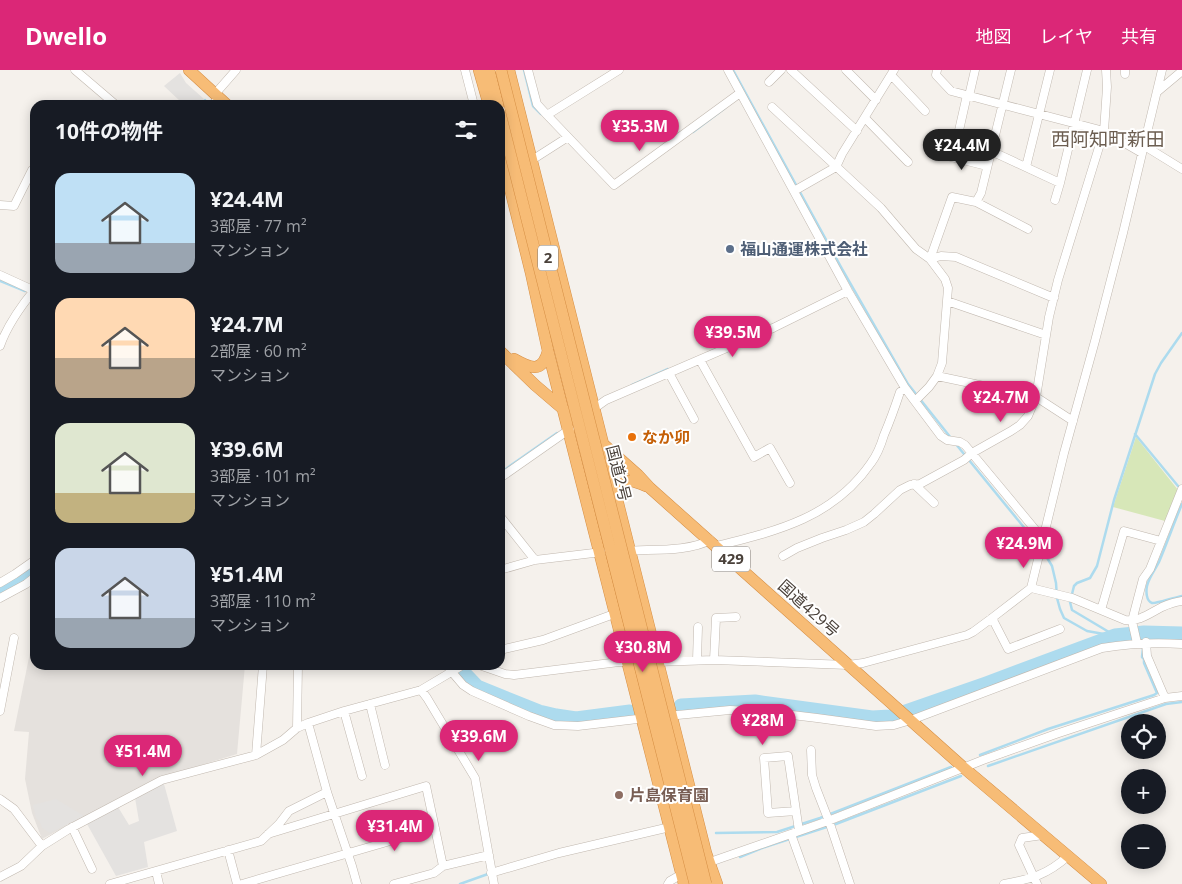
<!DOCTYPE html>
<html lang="ja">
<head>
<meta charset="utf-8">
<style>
	body { margin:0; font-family:"Open Sans","Noto Sans JP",sans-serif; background:#20242c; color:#f1f3f6; height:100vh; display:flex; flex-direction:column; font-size:19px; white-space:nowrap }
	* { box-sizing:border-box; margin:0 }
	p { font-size:16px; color:#9ea1a6 }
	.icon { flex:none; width:28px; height:28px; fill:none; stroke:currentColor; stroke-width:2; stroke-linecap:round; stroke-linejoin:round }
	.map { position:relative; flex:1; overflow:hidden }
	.side { position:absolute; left:30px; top:30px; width:475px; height:570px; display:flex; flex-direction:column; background:#171b24; border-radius:15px; box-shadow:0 2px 12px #0003 }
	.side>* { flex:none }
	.buttons { position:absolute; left:1121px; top:644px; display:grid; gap:10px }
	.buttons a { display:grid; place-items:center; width:45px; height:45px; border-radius:50%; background:#171b24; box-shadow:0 2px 12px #0003; font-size:25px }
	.price { position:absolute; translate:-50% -42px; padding:0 11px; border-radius:18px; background:#db2777; color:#fff; font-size:16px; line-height:32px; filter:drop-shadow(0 1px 2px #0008) }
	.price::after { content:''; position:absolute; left:50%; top:30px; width:15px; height:11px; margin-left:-8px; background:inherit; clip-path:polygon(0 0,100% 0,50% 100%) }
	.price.active { background:#222; color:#fff }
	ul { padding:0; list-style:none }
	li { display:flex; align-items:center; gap:15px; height:125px; padding:0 25px }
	li span { display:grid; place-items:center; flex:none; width:140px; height:100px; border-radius:15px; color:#555 }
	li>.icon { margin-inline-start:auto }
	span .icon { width:60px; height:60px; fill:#fffc; stroke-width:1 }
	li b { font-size:21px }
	h2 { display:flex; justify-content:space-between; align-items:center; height:60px; padding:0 25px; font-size:21px }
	header { display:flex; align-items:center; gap:30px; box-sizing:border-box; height:70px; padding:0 25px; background:#db2777; color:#fff }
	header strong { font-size:24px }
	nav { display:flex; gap:28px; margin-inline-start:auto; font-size:18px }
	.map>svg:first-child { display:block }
</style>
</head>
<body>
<header>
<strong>Dwello</strong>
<nav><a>地図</a><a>レイヤ</a><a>共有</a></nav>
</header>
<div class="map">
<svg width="1182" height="814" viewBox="0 0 1182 814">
	<rect width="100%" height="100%" fill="#f5f1ec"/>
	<path fill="#e5e1dd" d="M35 558V595H245L237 684 153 710 42 769 32 743 25 709 29 662 14 661Z"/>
	<path fill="#d7e7b8" d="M1136 367 1178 420 1165 451 1113 437Z"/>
	<path fill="#e4e2e0" d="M180 3 186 13 204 29 199 35H177L180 31 164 16Z
		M164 714 177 761 144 772 148 797 116 806 87 754 118 737 129 755 139 751 135 728Z
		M56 729 84 746 50 763 42 758 40 752 36 748 33 735Z"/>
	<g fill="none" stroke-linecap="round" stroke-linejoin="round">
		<path stroke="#addbee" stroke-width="2.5" d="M524 0 533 36 541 44
			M733 0 841 197 908 314 951 368
			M201 35 205 30
			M693 62 725 38
			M0 211 25 221
			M632 315 668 299
			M1135 364 1178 416
			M955 373 1040 477
			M500 403 557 363
			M1182 434C1174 453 1167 473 1159 492 1155 500 1149 507 1147 516 1146 521 1146 531 1152 533 1155 534 1177 527 1182 526
			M1043 481 1052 496 1056 513 1057 528 1060 539 1064 548 1087 561 1115 566
			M1114 565 1072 540 1070 532 1074 516 1077 513 1090 508 1097 496 1114 430 1155 304 1161 293 1182 263
			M1143 572 1144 563
			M980 685 1048 659 1154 625 1157 623 1144 593V589L1142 587 1143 578
			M988 696 1166 634 1182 632
			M716 763 777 762 820 748 951 697
			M740 787 762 778 836 754 961 706
			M460 814 488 804"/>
		<path stroke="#addbee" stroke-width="15" d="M0 521 35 499
			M456 595 477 617 539 642 556 646 576 649 630 642
			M681 636 755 632 872 648 891 647 986 614 1115 566 1144 563 1182 564"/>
		<g stroke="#c1b8af" stroke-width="9">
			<path id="minor" d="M75 0 116 35
				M465 0 474 35
				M528 0 537 34 547 45 619 0
				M728 0 848 221 905 318 941 366 947 370 960 372 965 375 1043 469
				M791 0 857 61
				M846 0 876 30
				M937 0 936 5 951 21 1104 61 1142 83
				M1125 0V4
				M891 5 925 41
				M769 12 781 0
				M1157 22 1182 1
				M215 24 236 0
				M969 26 975 0
				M212 35 219 28
				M772 37 881 138 916 179 930 189 945 209 948 218 942 293 937 306 929 317 915 331
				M547 45 614 115 740 23
				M865 48 908 92
				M1143 75 1182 99
				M991 81 1060 113
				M943 85 987 96
				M953 87 967 25
				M532 90 568 67
				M1026 97 1050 0
				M794 121 836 97 842 84 894 0
				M1055 130 1060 113 1087 0
				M976 132 1028 159
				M0 135 14 136 32 100 35 98
				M930 189 952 127 976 132 981 123 1011 0
				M930 189 941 186 956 187 1054 228
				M0 205 35 221
				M947 231 1046 265
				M0 276C7 256 21 236 35 219
				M700 290 754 387 770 378 790 413
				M669 303 694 349
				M937 306 1036 327 1073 351
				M592 340 606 330 773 258 848 221
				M500 408 570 359
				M914 414 934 433
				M500 446 535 490
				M716 476C777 461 833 448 871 393 877 385 881 375 884 365 890 351 895 337 900 322L905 318
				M626 481C650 479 689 482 710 470
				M783 486 797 478 822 468 846 460 864 452 874 444 900 420 910 415 920 414 964 390 972 383 1011 361 1020 355 1028 346 1036 327 1049 247 1058 210 1104 61 1107 17 1106 0
				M500 500 535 490 602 482
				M0 513 15 504 35 490
				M1031 518 1072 528 1125 550C1139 552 1150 543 1162 537 1169 534 1175 532 1182 531
				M0 528 26 514 35 507
				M1101 540 1124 461 1161 471
				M992 548 1008 579 1060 559
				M1146 572 1147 586 1165 628
				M1137 573 1132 551 1143 509 1150 499 1182 419
				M500 580 543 570 614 544
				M697 590 698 557
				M714 590 716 548 736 547
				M654 592 714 590 848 595 863 593 967 565 973 562 992 548 1031 518 1064 383 1095 271 1123 163 1162 0
				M446 595 463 615 472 621 529 646 554 655 578 656 646 648
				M479 595 505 604 514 605 619 592H630
				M421 620 427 628 475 708 494 814
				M370 634 385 695
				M0 641 14 568
				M344 641 362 706
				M667 646 730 640 767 642 817 648 876 656 894 655 911 650 1102 578C1131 573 1153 572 1182 574
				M308 653 327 722 352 796 357 814
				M297 658 298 595
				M811 680 812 705 816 718 830 754 850 814
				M256 685 263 595
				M0 729 14 739 42 776
				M796 741 768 743 764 688 788 686 799 761
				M72 757 92 799
				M268 764 426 716 443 796
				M791 764 809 814
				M228 780 237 814
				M710 792 828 751 983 690 1056 664 1165 628 1182 626
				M156 801 159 814
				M491 803 559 783 670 757
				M0 807 21 796 42 776 69 759 162 710 256 685 283 670 297 658 308 653 344 641 421 620 463 595
				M110 814 261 771 279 754 289 741 327 722
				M242 814 435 758
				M394 814 434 803 443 796 489 785
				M668 814 670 811 682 804
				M1004 814C1031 809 1047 805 1068 786
				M1037 814 1019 775 1022 768 1043 765"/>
		</g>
		<g stroke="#d68f45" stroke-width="12">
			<path id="highway" d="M189 0 227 35
				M479 0 489 35
				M489 0 498 35
				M509 0 706 783 717 814
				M500 78 531 203 548 281 684 814
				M500 281 535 315 583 356
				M514 289C530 298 542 304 548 281
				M602 373 638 405 650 418 964 698 1101 814
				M615 421C627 408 630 409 646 416"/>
		</g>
		<use href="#minor" stroke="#fff" stroke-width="8"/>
		<use href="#highway" stroke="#f7bc76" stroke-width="11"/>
		<g stroke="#d68f45" stroke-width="12" stroke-linecap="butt">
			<path id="highway-bridge" d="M501 0 706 814
				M500 43 695 814"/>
		</g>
		<use href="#highway-bridge" stroke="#f7bc76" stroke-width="11"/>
	</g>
	<circle fill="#5c6f8a" stroke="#fff" stroke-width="2" cx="730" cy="179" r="5"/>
	<circle fill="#e8710a" stroke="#fff" stroke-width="2" cx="632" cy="367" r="5"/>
	<circle fill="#8d6e63" stroke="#fff" stroke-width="2" cx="619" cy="725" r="5"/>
	<g text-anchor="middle" stroke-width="4" stroke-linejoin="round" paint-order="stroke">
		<g fill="#fff" stroke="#807a75" stroke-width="1">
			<rect x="538" y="175.5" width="20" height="25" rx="4"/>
			<rect x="712" y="476.5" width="38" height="25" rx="4"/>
		</g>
		<g font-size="15" font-weight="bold" fill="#4a413a">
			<text x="548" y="193">2</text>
			<text x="731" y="494">429</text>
		</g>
		<g font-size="16" font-weight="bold" fill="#4e5e75" stroke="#fff" text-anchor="start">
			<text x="740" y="185">福山通運株式会社</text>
		</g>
		<g font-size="16" font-weight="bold" fill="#c56008" stroke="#fff" text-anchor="start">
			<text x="642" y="373">なか卯</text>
		</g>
		<g font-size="16" fill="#4a413a" stroke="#fff">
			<text transform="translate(619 403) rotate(76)" y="6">国道2号</text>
			<text transform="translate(809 538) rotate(42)" y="6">国道429号</text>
		</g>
		<g font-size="16" font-weight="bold" fill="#785e54" stroke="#fff" text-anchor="start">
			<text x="629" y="731">片島保育園</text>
		</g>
		<g font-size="19" fill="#6c5e51" stroke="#fff">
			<text x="1108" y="76">西阿知町新田</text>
		</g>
	</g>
</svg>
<div class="buttons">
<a><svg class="icon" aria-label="locate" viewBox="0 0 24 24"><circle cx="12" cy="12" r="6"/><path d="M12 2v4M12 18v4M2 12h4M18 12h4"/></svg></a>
<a>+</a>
<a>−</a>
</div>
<b class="price" style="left:640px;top:82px">¥35.3M</b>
<b class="price active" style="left:962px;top:101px">¥24.4M</b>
<b class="price" style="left:733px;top:288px">¥39.5M</b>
<b class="price" style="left:1001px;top:353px">¥24.7M</b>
<b class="price" style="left:1024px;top:499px">¥24.9M</b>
<b class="price" style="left:643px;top:603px">¥30.8M</b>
<b class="price" style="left:763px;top:676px">¥28M</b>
<b class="price" style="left:479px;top:692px">¥39.6M</b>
<b class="price" style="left:143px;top:707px">¥51.4M</b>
<b class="price" style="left:395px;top:782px">¥31.4M</b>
<section class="side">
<h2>10件の物件<svg class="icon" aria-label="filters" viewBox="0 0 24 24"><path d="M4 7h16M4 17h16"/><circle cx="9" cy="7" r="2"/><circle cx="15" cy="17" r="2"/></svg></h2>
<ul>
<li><span style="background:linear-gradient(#bfe0f5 70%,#9aa5b1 0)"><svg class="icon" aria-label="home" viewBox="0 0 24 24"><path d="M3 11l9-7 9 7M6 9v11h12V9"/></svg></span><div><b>¥24.4M</b><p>3部屋 · 77 m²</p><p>マンション</p></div></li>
<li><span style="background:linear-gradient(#ffd9b3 60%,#b9a48a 0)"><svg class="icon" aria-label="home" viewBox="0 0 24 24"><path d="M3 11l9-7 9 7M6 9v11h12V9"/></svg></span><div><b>¥24.7M</b><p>2部屋 · 60 m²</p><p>マンション</p></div></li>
<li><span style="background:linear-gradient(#dfe7d0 70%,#c2b280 0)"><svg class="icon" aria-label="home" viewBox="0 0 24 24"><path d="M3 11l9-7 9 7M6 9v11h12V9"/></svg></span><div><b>¥39.6M</b><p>3部屋 · 101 m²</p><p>マンション</p></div></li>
<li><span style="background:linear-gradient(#c9d6e8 70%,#9aa5b1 0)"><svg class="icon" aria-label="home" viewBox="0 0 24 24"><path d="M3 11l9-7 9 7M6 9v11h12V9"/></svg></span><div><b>¥51.4M</b><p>3部屋 · 110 m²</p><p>マンション</p></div></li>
</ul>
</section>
</div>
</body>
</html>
